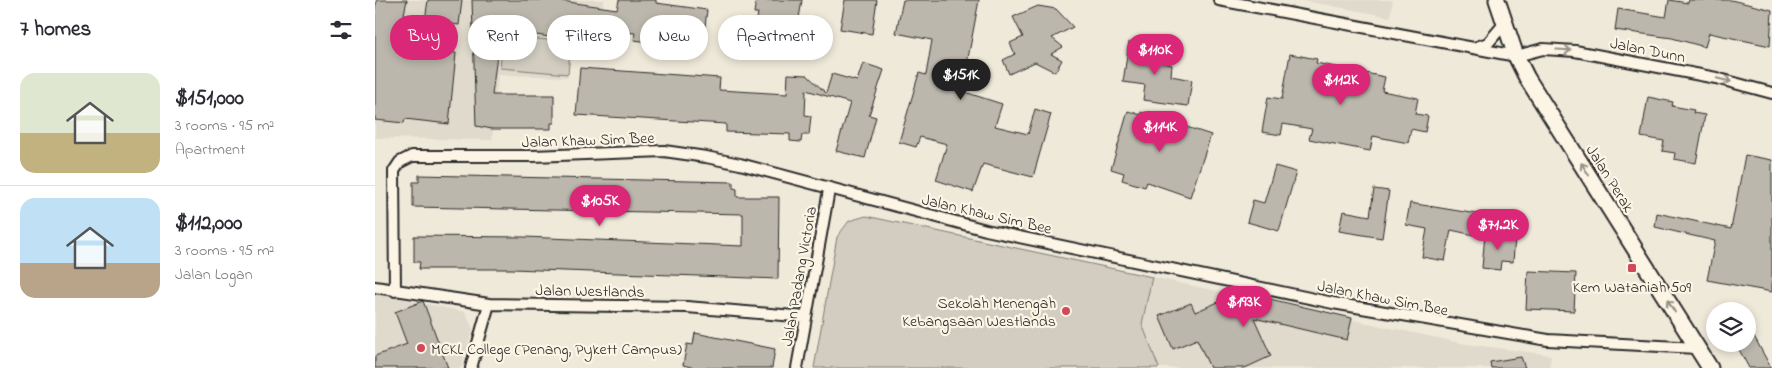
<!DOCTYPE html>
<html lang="en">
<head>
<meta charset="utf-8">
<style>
	body { margin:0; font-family:"Indie Flower",sans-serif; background:#f2f2f3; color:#2b2b33; height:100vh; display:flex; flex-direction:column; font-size:19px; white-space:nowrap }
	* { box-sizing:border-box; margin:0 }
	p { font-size:16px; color:#7c7c81 }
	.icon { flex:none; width:28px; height:28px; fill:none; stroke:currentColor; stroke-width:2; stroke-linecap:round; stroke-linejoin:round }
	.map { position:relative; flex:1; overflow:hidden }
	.sheet { display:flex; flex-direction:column; background:#fff; width:375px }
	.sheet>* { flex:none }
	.hud { position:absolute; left:15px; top:15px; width:475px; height:45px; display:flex; gap:10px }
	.buttons { position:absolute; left:1331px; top:302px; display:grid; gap:10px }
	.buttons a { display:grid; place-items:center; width:50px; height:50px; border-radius:50%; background:#fff; box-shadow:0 2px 8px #0003; font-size:25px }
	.price { position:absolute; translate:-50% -42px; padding:0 11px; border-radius:18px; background:#db2777; color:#fff; font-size:16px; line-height:32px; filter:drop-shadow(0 1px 2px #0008) }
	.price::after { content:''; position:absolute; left:50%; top:30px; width:15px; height:11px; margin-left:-8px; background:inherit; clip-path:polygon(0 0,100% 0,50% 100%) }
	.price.current { background:#222; color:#fff }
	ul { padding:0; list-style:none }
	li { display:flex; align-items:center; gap:15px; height:125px; padding:0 20px }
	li+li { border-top:1px solid #e1e1e2 }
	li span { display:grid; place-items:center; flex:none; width:140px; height:100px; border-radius:15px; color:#555 }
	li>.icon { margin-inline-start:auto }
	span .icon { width:60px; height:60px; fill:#fffc; stroke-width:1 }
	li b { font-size:21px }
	h2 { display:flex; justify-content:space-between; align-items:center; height:60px; padding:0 20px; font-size:21px }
	.chip { padding:0 18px; border-radius:22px; background:#fff; box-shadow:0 2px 8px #0003; font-size:18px; line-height:45px }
	.chip.current { background:#db2777; color:#fff }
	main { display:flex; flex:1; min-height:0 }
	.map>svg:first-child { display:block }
</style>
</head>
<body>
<main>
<section class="sheet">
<h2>7 homes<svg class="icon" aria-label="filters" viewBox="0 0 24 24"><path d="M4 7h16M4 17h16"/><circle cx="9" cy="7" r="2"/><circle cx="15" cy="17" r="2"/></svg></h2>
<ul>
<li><span style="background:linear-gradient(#dfe7d0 60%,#c2b280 0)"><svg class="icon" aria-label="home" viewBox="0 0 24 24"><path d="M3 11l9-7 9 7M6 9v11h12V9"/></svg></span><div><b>$151,000</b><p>3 rooms · 95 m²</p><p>Apartment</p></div></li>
<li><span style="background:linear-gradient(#bfe0f5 65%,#b9a48a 0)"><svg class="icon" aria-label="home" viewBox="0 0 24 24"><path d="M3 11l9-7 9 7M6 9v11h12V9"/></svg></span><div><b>$112,000</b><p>3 rooms · 95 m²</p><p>Jalan Logan</p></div></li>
</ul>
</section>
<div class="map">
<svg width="1397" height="368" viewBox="0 0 1397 368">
	<rect width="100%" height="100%" fill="#efe9da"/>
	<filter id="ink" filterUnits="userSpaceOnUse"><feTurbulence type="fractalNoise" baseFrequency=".02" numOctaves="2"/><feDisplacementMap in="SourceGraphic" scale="10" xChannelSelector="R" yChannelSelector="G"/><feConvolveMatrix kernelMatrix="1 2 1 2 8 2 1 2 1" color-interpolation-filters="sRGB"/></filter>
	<g filter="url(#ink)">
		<path fill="#e0dacc" d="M0 0H229L221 47H197L193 77 123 75 117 140 0 138Z
			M926 0H1018L1015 17Z
			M491 216 1091 344 1176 355 1174 368H439L462 237 474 221Z
			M0 293 90 312 98 329 86 368H0Z"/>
		<path fill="#d2cdc0" stroke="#7e7c76" d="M128 36 196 42 193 74 125 68Z
			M491 216 777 277 767 324 784 368H439L462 237 474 221Z"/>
		<path fill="#a6a399" stroke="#75736d" d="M362 27 376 30 375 42 387 48 385 56 382 57 358 54Z"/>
		<path fill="#bcb7ac" stroke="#2b2b2b" d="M2 0H32L29 14 46 18 38 49 81 53 74 124 30 119 29 123 0 120V8Z
			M53 0H87L84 25 50 21Z
			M97 0H179L242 9 244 0H281V3L332 10 328 43 275 35 274 42 259 40 260 33 220 30 218 43 125 30 117 95H179V123H176V129H117L101 126Z
			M381 0H427L424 18 419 20 420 32 427 37 416 48 412 45 410 48 392 36 398 27 381 25 383 13H379Z
			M470 0H502L497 34 465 29Z
			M528 0H604L591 69 583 68 577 88 627 104 620 126 653 134 660 109 676 114 658 177 608 164 598 192 561 180 572 144 545 137 541 147 524 142 544 73 551 75 557 40 521 33Z
			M1294 0 1313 3 1314 0H1356L1397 10 1395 46 1334 33 1330 47 1297 38 1240 30 1243 9 1291 17Z
			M663 6 681 9 698 27 677 38 688 47 676 54 687 60 680 72 660 62 634 74 628 60 640 54 635 43 648 37 638 17Z
			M754 42 790 48 787 63 797 65 796 76 817 80 813 106 768 100 770 85 748 82Z
			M915 54 942 59 941 63 1010 77 1007 91 1043 98 1040 114 1053 116 1050 132 1036 129 1033 143 998 136 995 151 934 139 937 129 908 124 906 135 887 132 893 97 907 99Z
			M488 63 509 70 494 115 501 117 490 158 461 151 475 103 431 90 430 115 436 116 434 135H427L426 142 415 141V134L351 132V124L201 115 205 68 345 78 344 90 412 94 413 74 432 75 451 93 457 74 482 81Z
			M1273 97 1298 102 1297 106 1319 110 1318 113 1330 115 1321 163 1299 159 1300 153 1287 151 1289 141 1266 137Z
			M753 111 766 115V112L836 135 815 197 772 182 770 187 747 180 749 173 736 169Z
			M1370 155 1397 160V292L1332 280 1340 241 1280 227 1282 213 1356 229Z
			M900 166 921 172 904 231 872 222 878 200 889 203Z
			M44 175 358 182V188L362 189V197H404L403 279 137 269H44L45 262H39V236L149 237 368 246V214L38 207V182H44Z
			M999 189 1014 191 1007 238 964 231 968 211 995 216Z
			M1035 203 1102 214 1099 235 1076 230 1070 261 1047 257 1052 229 1031 225Z
			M1110 234 1140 237 1138 262 1126 261 1125 270 1107 268Z
			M1153 271 1201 273 1199 311 1151 309Z
			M855 297H886L977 318 972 340 879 318 896 356 870 368H835L822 339 798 349 784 316 816 303 820 312Z
			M48 301 73 368H0V356L32 344 20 312Z
			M1372 323 1396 368H1374L1361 344H1372Z
			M320 333 400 349 397 368H320L308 365 312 344 318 345Z
			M1146 357 1150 368H1116L1115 362Z"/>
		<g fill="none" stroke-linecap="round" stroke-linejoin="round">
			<g stroke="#2b2b2b" stroke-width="14">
				<path id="street" d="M844 0 1141 56 1168 49 1200 51 1341 78 1397 93
					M1099 48 1113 43 1129 24
					M0 287 114 304 312 307 431 317
					M20 291 19 171 25 162 37 156H158L289 151 331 157 365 164 611 230 958 303 1173 340 1322 348
					M96 368 114 304
					M422 368 454 190"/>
			</g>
			<g stroke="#2b2b2b" stroke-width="19">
				<path id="secondary" d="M1122 0 1141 56 1152 78 1335 368"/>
			</g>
			<use href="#street" stroke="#fcf5e5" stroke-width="10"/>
			<use href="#secondary" stroke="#fcf5e5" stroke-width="15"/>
		</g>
		<defs><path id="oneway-shaft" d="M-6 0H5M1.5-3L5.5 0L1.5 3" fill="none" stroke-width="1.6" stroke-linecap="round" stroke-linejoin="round" transform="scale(1.25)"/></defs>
		<g stroke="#949088">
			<use href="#oneway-shaft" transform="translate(1189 50) rotate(3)"/>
			<use href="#oneway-shaft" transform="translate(1349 80) rotate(14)"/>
			<use href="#oneway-shaft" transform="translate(1210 169) rotate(-122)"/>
			<use href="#oneway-shaft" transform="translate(1296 306) rotate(-122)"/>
		</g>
	</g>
	<g fill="#d1495b" stroke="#fcf5e5" stroke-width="2">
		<rect x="1252" y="263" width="10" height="10" rx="2.5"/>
		<circle cx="691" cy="311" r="5"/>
		<circle cx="46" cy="348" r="5"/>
	</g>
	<g text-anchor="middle" stroke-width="4.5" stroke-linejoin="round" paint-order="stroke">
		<g font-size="16" fill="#2b2b2b" stroke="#fcf5e5">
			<text transform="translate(1273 49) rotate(11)" y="6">Jalan Dunn</text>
			<text transform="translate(213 139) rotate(-2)" y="6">Jalan Khaw Sim Bee</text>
			<text transform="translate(1236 178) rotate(58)" y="6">Jalan Perak</text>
			<text transform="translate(612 213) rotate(13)" y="6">Jalan Khaw Sim Bee</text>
			<text transform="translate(423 276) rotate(-80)" y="6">Jalan Padang Victoria</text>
			<text transform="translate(215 290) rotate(1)" y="6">Jalan Westlands</text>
			<text transform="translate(1008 297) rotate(11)" y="6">Jalan Khaw Sim Bee</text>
		</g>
		<g font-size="16" fill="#2b2b2b" stroke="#fcf5e5">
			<text x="1257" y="292">Kem Wataniah 509</text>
			<text x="681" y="308" text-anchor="end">Sekolah Menengah<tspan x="681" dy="18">Kebangsaan Westlands</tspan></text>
			<text x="56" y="354" text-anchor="start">MCKL College (Penang, Pykett Campus)</text>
		</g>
	</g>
</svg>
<div class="buttons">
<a><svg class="icon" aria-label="layers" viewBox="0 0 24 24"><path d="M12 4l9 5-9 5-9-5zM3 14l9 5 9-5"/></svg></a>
</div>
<b class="price" style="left:780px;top:76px">$110K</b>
<b class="price current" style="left:586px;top:101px">$151K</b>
<b class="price" style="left:966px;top:106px">$112K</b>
<b class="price" style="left:785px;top:153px">$114K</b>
<b class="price" style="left:225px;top:227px">$105K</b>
<b class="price" style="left:1123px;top:251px">$71.2K</b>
<b class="price" style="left:869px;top:328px">$193K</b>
<div class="hud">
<a class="chip current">Buy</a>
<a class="chip">Rent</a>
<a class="chip">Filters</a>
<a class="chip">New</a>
<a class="chip">Apartment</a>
</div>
</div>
</main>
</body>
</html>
